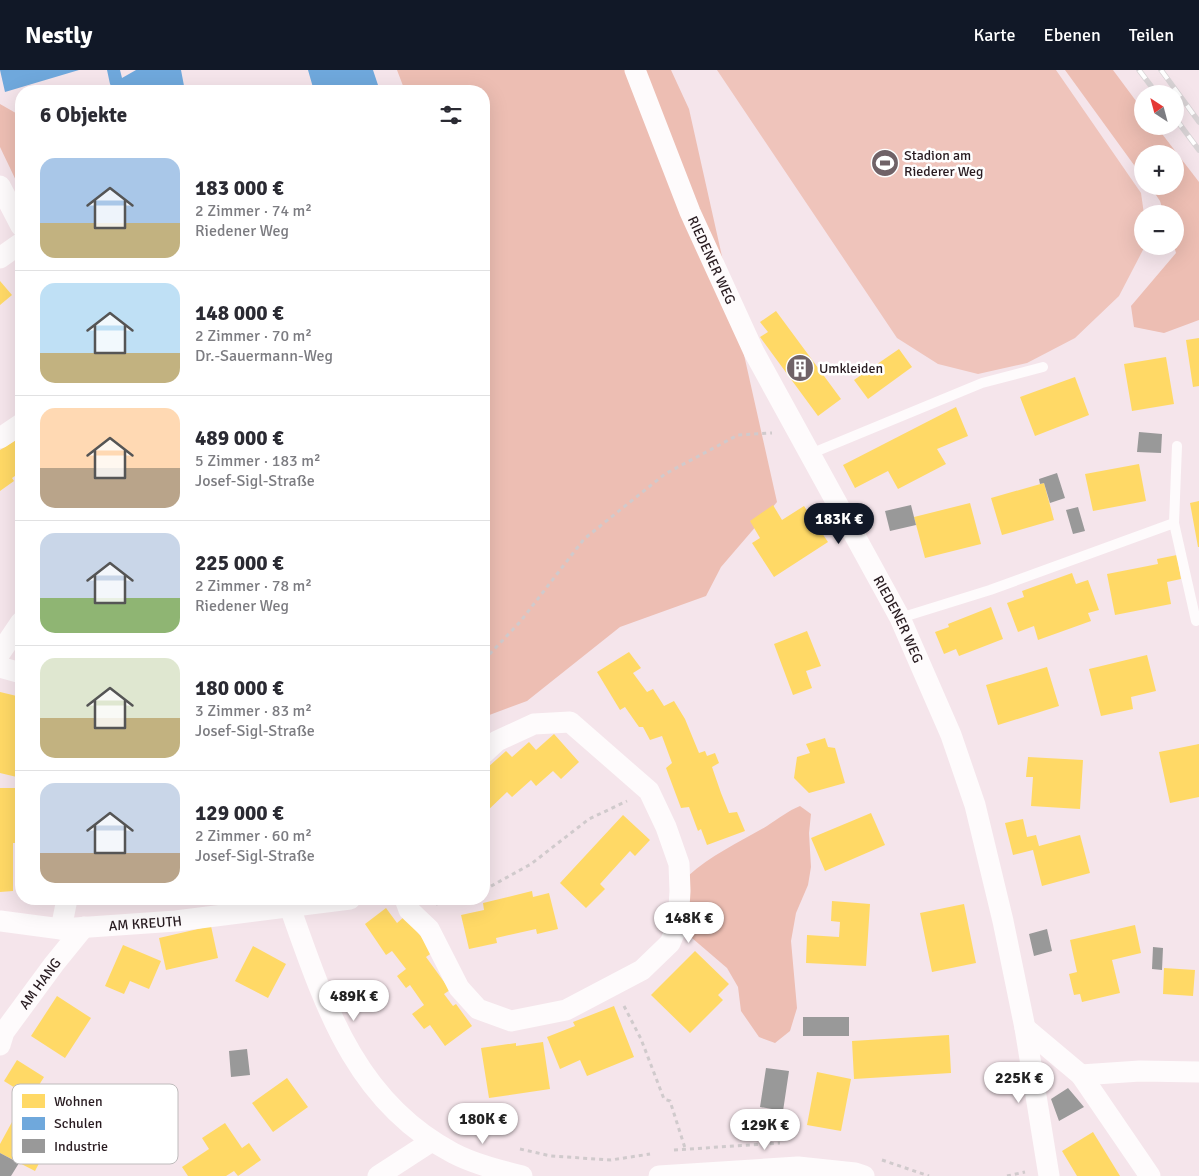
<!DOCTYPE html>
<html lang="de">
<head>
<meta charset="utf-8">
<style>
	body { margin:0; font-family:Signika,sans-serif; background:#f7f7f7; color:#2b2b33; height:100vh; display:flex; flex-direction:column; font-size:19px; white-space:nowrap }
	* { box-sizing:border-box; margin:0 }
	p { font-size:16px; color:#7c7c81 }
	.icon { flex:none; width:28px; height:28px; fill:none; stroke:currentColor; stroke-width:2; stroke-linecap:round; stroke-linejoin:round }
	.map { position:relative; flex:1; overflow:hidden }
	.details { position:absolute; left:15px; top:15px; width:475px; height:820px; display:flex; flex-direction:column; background:#fff; border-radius:20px; box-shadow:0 5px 20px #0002 }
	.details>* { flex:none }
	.needle { width:32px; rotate:324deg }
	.controls { position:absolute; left:1134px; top:15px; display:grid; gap:10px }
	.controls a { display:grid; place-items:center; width:50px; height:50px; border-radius:50%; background:#fff; box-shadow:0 5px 20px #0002; font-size:25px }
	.price { position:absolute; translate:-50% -42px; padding:0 11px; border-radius:18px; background:#fff; color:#222; font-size:16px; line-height:32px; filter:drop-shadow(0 1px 2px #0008) }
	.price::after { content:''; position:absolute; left:50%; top:30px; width:15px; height:11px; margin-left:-8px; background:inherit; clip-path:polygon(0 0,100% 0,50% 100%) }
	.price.current { background:#111827; color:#fff }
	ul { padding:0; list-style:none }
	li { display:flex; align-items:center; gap:15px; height:125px; padding:0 25px }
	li+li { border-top:1px solid #e1e1e2 }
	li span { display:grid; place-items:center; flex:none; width:140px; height:100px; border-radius:15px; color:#555 }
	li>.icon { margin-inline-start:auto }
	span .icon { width:60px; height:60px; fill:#fffc; stroke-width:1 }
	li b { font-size:21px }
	h2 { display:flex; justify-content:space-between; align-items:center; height:60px; padding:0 25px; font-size:21px }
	header { display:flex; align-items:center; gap:30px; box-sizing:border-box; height:70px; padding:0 25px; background:#111827; color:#fff }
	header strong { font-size:24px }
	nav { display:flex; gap:28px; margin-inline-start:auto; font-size:18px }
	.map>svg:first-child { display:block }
</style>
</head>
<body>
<header>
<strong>Nestly</strong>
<nav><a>Karte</a><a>Ebenen</a><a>Teilen</a></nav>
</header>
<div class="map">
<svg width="1199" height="1106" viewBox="0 0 1199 1106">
	<rect width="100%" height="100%" fill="#f5e5eb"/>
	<path fill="#efc4bb" d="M717 0H1056L1141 123 1144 144H1142V176H1145L1119 226 1075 268 1027 293 978 304 938 294 897 268Z"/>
	<path fill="#edbeb3" d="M397 0H671L689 39 777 432 721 497 706 526 620 557 527 631 484 647V21H405Z
		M1065 0H1113L1142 39V56H1156L1199 112V250L1164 263 1134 257 1131 236 1176 183 1174 176 1175 144H1164L1160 131 1150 116H1175V84H1142V106Z
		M0 34 21 46V121L0 77Z
		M800 736 811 744 809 763 811 797 808 815 796 843 791 871 797 938 790 961 775 973 759 967 741 941 738 917 727 898 692 868 688 840V806C711 785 740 772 767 756 779 748 788 741 800 736Z"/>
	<path fill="#ffd966" d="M0 211 12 225 0 235Z
		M776 241 841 329 818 346 760 267 768 262 760 252Z
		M1199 268V316L1193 317 1186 270Z
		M899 279 912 297 868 329 854 310Z
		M1166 287 1174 334 1132 341 1124 294Z
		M1075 307 1089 345 1035 366 1020 327Z
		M956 337 968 366 937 379 946 394 898 419 888 401 855 418 843 395Z
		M21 367V402L12 408 14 411 0 421V380Z
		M1139 394 1146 431 1093 441 1085 404Z
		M1044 413 1054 450 1002 465 991 428Z
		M1199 431V477H1198L1190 433Z
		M970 433 981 474 925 488 914 447Z
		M773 435 782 450 804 436 828 472 774 507 752 473 760 468 750 451Z
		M1177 485 1181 509 1167 512 1171 534 1115 545 1107 504 1158 494 1157 489Z
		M1072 503 1076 514 1088 510 1099 540 1088 543 1091 551 1038 570 1034 556 1018 562 1007 533 1024 527 1022 521Z
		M991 537 1003 569 959 586 956 579 944 584 935 562 949 557 948 554Z
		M807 561 821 596 806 601 812 618 793 625 774 574Z
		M629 582 641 598 633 603 647 622 653 619 664 636 674 631 685 649 699 683 705 681 707 686 715 683 719 693 712 697 721 723 729 743 737 742 745 761 707 775 701 759 698 761 689 737 681 738 666 698 672 693 662 666 650 670 643 657H639L625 637 620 640 597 602Z
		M1147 585 1156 621 1131 627 1133 639 1101 646 1089 599Z
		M1047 597 1059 636 998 655 986 615Z
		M0 622 21 627V708L0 703Z
		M554 664 579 692 561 709 553 701 536 716 531 710 512 727 507 722 484 744V695L487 698 506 681 512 687 529 672 536 680Z
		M825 668 828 677 835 678 845 713 809 723 794 708 797 687 810 683 806 674Z
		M1199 674V727L1170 733 1159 682Z
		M1028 687 1083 690 1080 739 1031 736 1033 707H1026Z
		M0 718H19V773H13V821L0 822Z
		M871 743 885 775 825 801 811 768Z
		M623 745 650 770 635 786 630 781 600 814 605 819 586 838 560 813Z
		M1023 749 1027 767 1036 765 1039 776 1080 765 1090 803 1042 816 1033 780 1013 785 1005 753Z
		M532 821 533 827 549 823 558 859 537 864 536 859 496 868 497 873 469 879 461 845 484 840 483 833Z
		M832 831 870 834 866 896 806 893 807 865 839 867 840 852 831 851Z
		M964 834 976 893 932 902 920 843Z
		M386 838 397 853 405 846 433 882 426 887 450 920 444 924 453 936 456 934 472 956 445 976 430 955 424 959 412 944 424 935 410 915 406 918 397 906 406 899 392 881 386 885 365 854Z
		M1135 855 1141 883 1112 890 1120 923 1082 932 1080 924 1074 925 1069 904 1077 902 1070 870Z
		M211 856 218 888 166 900 159 868Z
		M123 875 161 891 149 919 130 911 124 924 105 916Z
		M253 876 286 894 268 928 235 911Z
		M695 881 729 914 718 925 723 930 690 963 651 925Z
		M1164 898 1195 900 1193 926 1163 924Z
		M57 926 91 948 65 988 31 966Z
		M614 936 634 987 587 1006 580 990 560 999 547 967 575 956 573 952Z
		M949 965 951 1003 854 1009 852 971Z
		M543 972 550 1019 489 1028 481 978 516 973V976Z
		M17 990 44 1007 31 1028 4 1011Z
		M817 1002 851 1009 841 1061 807 1055Z
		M287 1008 308 1037 273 1062 252 1033Z
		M24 1030 62 1049 35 1101 0 1083V1074Z
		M225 1053 242 1078 249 1073 261 1090 238 1106 234 1101 226 1106H188L182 1097 209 1079 202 1068Z
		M1093 1062 1120 1106H1077L1062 1081Z"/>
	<path fill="#6fa8dc" d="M0 0H79L5 22Z
		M107 0H120L122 8 136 0H181L185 21H114L110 14Z
		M308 0H373L380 21H314Z"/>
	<path fill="#999" d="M1139 362 1162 364 1161 383 1137 382Z
		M1057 403 1065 428 1050 433 1044 413 1040 414 1039 409Z
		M911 435 916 455 890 461 885 441Z
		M1078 437 1085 461 1073 464 1066 440Z
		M1047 859 1052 881 1034 886 1029 864Z
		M1153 877 1163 878 1162 900 1152 899Z
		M803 947H849V966H803Z
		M247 979 250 1005 231 1007 229 981Z
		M766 998 789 1001 783 1041 760 1037Z
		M1068 1018 1084 1037 1059 1051 1051 1029Z
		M0 1083 19 1093 11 1106H0Z"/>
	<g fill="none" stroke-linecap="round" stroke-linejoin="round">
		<path stroke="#d0cacc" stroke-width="3" stroke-dasharray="4 4" stroke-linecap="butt" d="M484 590 520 552 584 469 665 404 738 365 772 363
			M484 820 531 794 589 749 627 731
			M436 834 459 829
			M624 936 641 969 664 1029 670 1031 685 1078
			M520 1079 551 1086 611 1090 650 1084
			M674 1080 780 1073
			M882 1090 929 1106
			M1007 1106 1025 1102"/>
		<path stroke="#fefbfc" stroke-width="10" d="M1177 376 1174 453 1196 551
			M810 384 982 313 1043 297
			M900 548 990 520 1174 453"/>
		<g stroke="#fefbfc" stroke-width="21">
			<path id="s1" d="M635 0 690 142 754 282 900 548 951 665 975 735 1003 851 1025 958 1049 1106"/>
			<path d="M0 116 21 156"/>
			<path d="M0 188 21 173"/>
			<path d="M0 368 21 354"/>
			<path d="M0 583 21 552"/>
			<path d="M0 597 21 603"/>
			<path d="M287 829C323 929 352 1030 453 1083 474 1094 499 1100 522 1106"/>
			<path d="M405 829 409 840 429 859 459 918 478 939 511 951 566 940 642 900 670 873 678 854 680 821 679 794 666 757 649 721 570 652 534 654 497 671 484 683"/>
			<path id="s2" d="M0 851 61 859 176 851 350 829"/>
			<path d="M61 859 67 829"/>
			<path d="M1025 958 1081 1005 1150 1106"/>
			<path id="s3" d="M0 975 4 962 54 894 84 857"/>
			<path d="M1081 1005 1140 1001 1199 1002"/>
			<path d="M378 1106 432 1071"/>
			<path d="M659 1106 798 1097 855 1103 864 1106"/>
		</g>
		<g stroke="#d8d3d5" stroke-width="5.5">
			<path id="rail" d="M1139 0 1157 24
				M1161 0 1199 52
				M1175 48 1199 80"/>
		</g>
		<use href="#rail" stroke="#fff" stroke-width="4" stroke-dasharray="11" stroke-linecap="butt"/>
	</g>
	<defs>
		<g id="stadium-disc" transform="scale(1.4375)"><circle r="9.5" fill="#706267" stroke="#fff"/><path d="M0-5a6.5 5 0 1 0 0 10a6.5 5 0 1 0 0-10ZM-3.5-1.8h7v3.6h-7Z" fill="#fff"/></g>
		<g id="building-disc" transform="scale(1.4375)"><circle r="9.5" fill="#706267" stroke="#fff"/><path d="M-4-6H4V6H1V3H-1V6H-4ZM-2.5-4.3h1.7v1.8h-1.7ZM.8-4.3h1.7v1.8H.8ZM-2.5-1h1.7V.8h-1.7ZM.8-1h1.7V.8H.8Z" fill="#fff"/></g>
	</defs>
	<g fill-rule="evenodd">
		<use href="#stadium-disc" x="885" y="93"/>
		<use href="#building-disc" x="800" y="298"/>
	</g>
	<g text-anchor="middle" stroke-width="5" stroke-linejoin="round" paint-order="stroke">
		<g font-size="14" fill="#281b20" stroke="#fff" text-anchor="start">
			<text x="904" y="90">Stadion am<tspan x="904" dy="16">Riederer Weg</tspan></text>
			<text x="819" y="303">Umkleiden</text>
		</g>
		<g font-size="14" fill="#281b20" stroke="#fff">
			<text dy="5" stroke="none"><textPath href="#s1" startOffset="205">RIEDENER WEG</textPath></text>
			<text dy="5" stroke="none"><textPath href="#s1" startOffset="610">RIEDENER WEG</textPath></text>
			<text dy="5" stroke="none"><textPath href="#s2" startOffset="146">AM KREUTH</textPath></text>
			<text dy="5" stroke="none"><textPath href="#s3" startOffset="74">AM HANG</textPath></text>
		</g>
	</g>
	<rect x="12" y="1014" width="166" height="80" rx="8" fill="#fff" stroke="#bebbbc" stroke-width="1"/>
	<rect x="22" y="1024" width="23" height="14" fill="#ffd966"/>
	<rect x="22" y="1047" width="23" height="13" fill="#6fa8dc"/>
	<rect x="22" y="1069" width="23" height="14" fill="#999"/>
	<g font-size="14" fill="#281b20">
		<text x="54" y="1036">Wohnen</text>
		<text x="54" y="1058">Schulen</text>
		<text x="54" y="1081">Industrie</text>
	</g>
</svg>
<div class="controls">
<a><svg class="needle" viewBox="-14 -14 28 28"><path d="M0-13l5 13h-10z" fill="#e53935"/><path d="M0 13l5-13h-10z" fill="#7c7c81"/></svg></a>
<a>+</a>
<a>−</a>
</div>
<b class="price current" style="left:839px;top:475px">183K €</b>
<b class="price" style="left:689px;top:874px">148K €</b>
<b class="price" style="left:354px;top:952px">489K €</b>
<b class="price" style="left:1019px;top:1034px">225K €</b>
<b class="price" style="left:483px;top:1075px">180K €</b>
<b class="price" style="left:765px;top:1081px">129K €</b>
<section class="details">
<h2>6 Objekte<svg class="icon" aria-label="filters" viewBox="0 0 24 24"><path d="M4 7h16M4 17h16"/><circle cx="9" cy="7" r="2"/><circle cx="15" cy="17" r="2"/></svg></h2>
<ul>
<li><span style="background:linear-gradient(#a9c7e8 65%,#c2b280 0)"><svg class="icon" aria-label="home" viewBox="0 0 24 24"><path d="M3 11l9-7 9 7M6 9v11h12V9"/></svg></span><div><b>183 000 €</b><p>2 Zimmer · 74 m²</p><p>Riedener Weg</p></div></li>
<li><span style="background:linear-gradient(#bfe0f5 70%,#c2b280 0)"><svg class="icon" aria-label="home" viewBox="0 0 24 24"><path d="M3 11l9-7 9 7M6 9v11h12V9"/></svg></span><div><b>148 000 €</b><p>2 Zimmer · 70 m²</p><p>Dr.-Sauermann-Weg</p></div></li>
<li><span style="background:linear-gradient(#ffd9b3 60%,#b9a48a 0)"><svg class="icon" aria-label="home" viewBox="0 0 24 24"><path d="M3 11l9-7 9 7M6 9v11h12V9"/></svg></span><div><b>489 000 €</b><p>5 Zimmer · 183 m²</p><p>Josef-Sigl-Straße</p></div></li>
<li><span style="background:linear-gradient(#c9d6e8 65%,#8fb573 0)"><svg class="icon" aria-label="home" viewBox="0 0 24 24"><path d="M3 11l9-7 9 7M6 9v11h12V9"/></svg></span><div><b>225 000 €</b><p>2 Zimmer · 78 m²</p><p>Riedener Weg</p></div></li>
<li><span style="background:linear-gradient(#dfe7d0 60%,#c2b280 0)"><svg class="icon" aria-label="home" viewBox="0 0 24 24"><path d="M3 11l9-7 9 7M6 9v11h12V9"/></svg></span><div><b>180 000 €</b><p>3 Zimmer · 83 m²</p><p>Josef-Sigl-Straße</p></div></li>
<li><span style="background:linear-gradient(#c9d6e8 70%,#b9a48a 0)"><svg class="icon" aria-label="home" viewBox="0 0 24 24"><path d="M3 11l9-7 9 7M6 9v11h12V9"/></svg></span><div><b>129 000 €</b><p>2 Zimmer · 60 m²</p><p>Josef-Sigl-Straße</p></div></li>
</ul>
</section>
</div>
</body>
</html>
